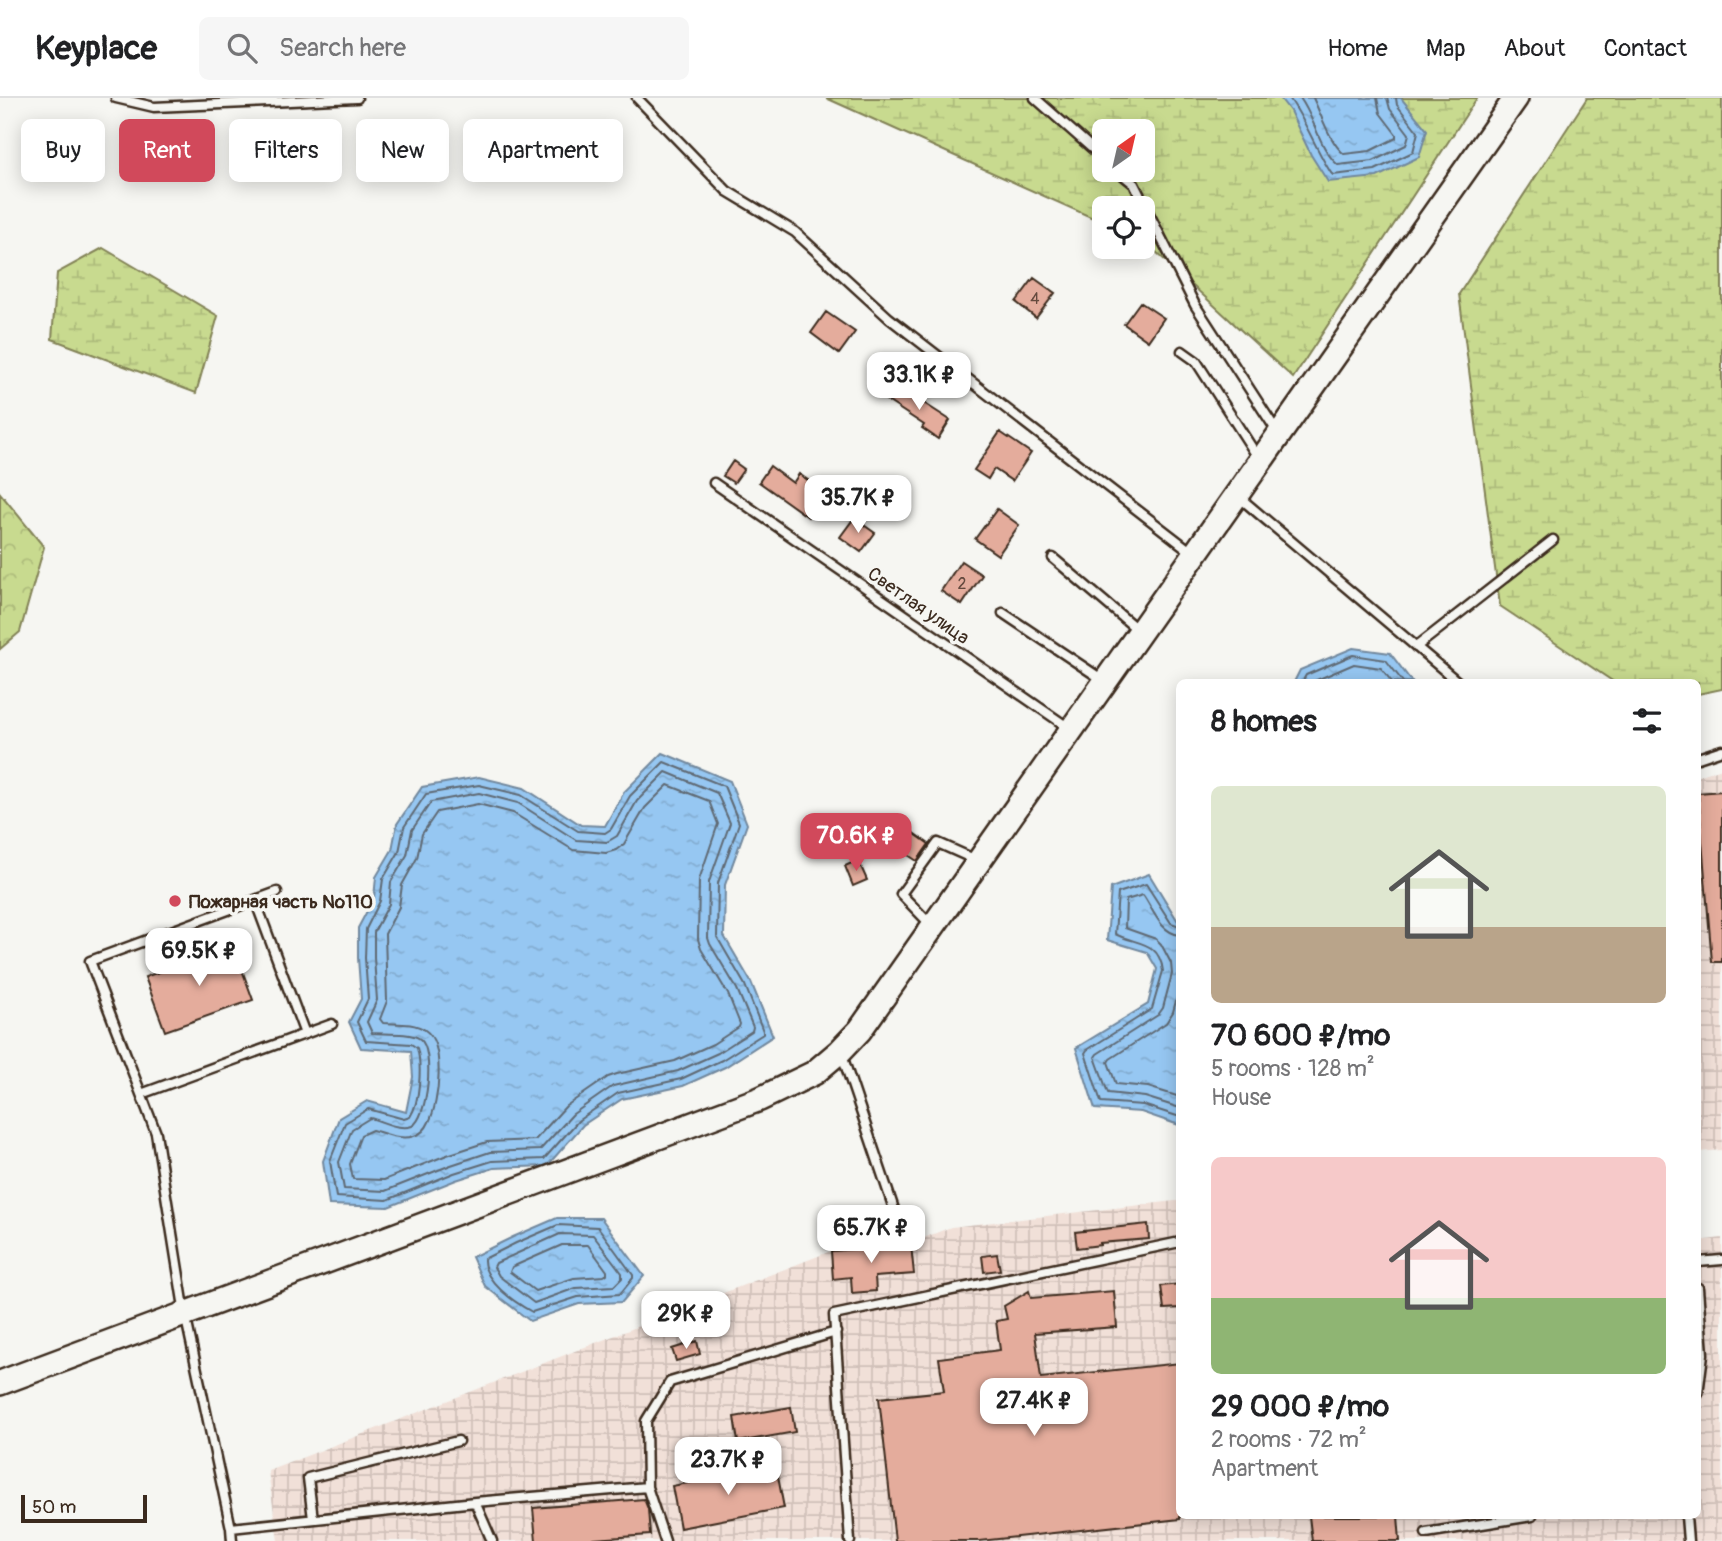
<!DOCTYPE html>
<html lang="en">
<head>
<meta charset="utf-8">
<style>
	body { margin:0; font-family:Pangolin,sans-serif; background:#f6f6f6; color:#202124; height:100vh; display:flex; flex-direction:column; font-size:26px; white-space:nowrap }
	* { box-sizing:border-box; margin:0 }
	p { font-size:23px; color:#757577 }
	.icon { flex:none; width:38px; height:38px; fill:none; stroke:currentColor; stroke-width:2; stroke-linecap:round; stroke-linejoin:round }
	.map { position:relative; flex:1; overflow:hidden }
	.details { position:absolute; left:1176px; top:581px; width:525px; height:840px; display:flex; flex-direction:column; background:#fff; border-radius:10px; box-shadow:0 4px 18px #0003 }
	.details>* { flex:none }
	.banner { position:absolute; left:21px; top:21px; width:665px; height:63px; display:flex; gap:14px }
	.needle { width:46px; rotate:34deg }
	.controls { position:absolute; left:1092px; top:21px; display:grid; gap:14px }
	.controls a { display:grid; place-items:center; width:63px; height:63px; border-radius:10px; background:#fff; box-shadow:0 4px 18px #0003; font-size:35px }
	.scale { position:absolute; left:21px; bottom:18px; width:126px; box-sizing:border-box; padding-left:7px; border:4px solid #3b2a1e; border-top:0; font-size:19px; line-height:24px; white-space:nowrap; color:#3b2a1e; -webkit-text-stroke:5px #f6f6f2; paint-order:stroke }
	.price { position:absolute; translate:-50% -60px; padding:0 16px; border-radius:14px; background:#fff; color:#222; font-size:23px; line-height:46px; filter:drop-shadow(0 2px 4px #0008) }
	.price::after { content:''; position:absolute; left:50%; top:42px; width:21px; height:16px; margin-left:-10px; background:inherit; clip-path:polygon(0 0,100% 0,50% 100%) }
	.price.active { background:#d1495b; color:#fff }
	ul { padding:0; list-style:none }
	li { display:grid; align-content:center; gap:14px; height:371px; padding:0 35px }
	li span { display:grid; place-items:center; height:217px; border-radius:10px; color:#555 }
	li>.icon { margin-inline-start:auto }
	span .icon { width:126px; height:126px; fill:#fffc; stroke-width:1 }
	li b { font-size:30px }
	h2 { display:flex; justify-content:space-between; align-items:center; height:84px; padding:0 35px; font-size:30px }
	.tag { padding:0 24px; border-radius:10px; background:#fff; box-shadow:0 4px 18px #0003; font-size:24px; line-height:63px }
	.tag.active { background:#d1495b; color:#fff }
	header { display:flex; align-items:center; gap:42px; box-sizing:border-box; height:98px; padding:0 35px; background:#fff; border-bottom:2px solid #e0e0e0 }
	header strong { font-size:33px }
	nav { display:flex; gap:38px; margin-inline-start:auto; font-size:24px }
	.search { width:490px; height:63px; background:#f6f6f6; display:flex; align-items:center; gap:18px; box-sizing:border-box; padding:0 24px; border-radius:10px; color:#757577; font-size:26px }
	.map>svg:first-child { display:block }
</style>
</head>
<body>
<header>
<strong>Keyplace</strong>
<div class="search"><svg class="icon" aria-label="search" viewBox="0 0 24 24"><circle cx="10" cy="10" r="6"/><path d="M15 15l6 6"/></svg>Search here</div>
<nav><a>Home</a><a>Map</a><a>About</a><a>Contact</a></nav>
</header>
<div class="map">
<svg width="1722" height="1443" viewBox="0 0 1722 1443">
	<defs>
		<pattern id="industrial-grid" width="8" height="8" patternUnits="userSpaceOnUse" patternTransform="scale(1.75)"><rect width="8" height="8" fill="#f1e0d8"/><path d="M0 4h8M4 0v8" fill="none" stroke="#d0c0b9"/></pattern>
		<pattern id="forest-crowns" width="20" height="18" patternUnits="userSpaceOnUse" patternTransform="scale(1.75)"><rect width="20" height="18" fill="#c8da8f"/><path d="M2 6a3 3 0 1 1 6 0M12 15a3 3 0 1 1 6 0" fill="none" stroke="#adbb7b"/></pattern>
		<pattern id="wetland-marsh" width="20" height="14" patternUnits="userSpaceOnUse" patternTransform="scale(1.75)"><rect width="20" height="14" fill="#c8da8f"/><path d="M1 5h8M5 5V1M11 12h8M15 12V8" fill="none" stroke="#adbb7b"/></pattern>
		<pattern id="water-ripples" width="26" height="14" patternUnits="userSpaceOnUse" patternTransform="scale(1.75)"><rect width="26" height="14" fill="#96c7f2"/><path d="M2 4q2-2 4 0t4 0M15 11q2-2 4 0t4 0" fill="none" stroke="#82abcf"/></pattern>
	</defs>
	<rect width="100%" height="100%" fill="#f6f6f2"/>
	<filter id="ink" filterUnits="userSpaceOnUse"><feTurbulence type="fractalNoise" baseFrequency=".0143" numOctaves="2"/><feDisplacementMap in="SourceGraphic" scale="14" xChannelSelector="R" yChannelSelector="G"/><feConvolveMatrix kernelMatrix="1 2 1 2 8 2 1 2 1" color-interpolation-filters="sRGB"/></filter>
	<g filter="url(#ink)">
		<path fill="url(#industrial-grid)" d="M1722 670V1052L1698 1054V728L1700 727 1698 678Z
			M1175 1103H1180V1418H1698V1143L1722 1140V1443H278L268 1373 831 1153 911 1147V1140L926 1139 951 1129Z"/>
		<path fill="url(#forest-crowns)" stroke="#828256" stroke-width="2" d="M0 395 44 449 20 534 0 551Z"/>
		<path fill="url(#wetland-marsh)" stroke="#828256" stroke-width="2" fill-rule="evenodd" d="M826 0H1477L1293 280 1143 142V110H1104V125ZM1104 33H1143V72H1104Z
			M1587 0H1722V591L1698 596V584H1614L1500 508 1459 196Z
			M103 150 218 218 196 295 52 241 57 175Z"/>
		<path fill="url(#water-ripples)" stroke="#72889d" stroke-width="2" d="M1280 0H1401L1427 32 1419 59 1377 79 1328 84 1311 57 1290 13Z
			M1353 550 1390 555 1412 584H1294L1300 572Z
			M663 655 730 683 747 726 725 787 724 838 751 884 773 938 725 969 683 988 622 1001 583 1027 547 1068 494 1070 456 1082 388 1109 329 1107 323 1063 339 1020 367 1003 406 1014 413 979 411 953 361 950 349 924 361 901 358 860V830L374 800 376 779 392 752 397 726 422 689 479 679 524 690 581 727 605 728 624 694Z
			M1149 776 1179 825V1027L1141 1014 1095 1011 1076 950 1148 906 1157 871 1147 854 1107 842 1111 790Z
			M557 1120H601L644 1178 622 1204 579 1206 530 1223 485 1188 472 1159 513 1139Z"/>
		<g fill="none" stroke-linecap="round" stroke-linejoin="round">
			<path stroke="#5f6973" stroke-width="2" d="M1289 0C1305 21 1316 52 1331 75L1333 77 1375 72 1413 54 1418 34 1397 7 1396 0
				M1300 0C1315 20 1319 51 1338 67L1373 63 1406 47 1409 36 1390 11 1387 0
				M1313 0C1321 16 1330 45 1344 56L1370 53 1396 40V36L1380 15 1377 0
				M1302 584 1306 577 1353 557 1386 562 1403 584
				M1312 584 1354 566 1381 570 1392 584
				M664 664 724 688 739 725 718 785 717 839 745 887 763 933V936L722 962 681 981 618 995 579 1022 544 1061 492 1063 454 1075 387 1102 336 1099 330 1063 345 1025 368 1011 404 1021 410 1019C420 1004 422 968 417 950L411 946 366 943 357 924 368 901 365 860 366 831 380 803 383 781 399 754 404 729 426 696 479 687 521 697 578 733 605 735 611 731 630 698Z
				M666 674 717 695 730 725 709 784 708 840 710 846 737 891 753 929 752 933 718 955 678 973 613 988 573 1016 540 1052 490 1054 451 1067 385 1093 344 1091 339 1064 352 1031 370 1020C382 1023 400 1033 412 1028 428 1020 435 952 420 941 411 934 384 936 372 935L367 924 377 902 374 860V834L389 806 391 784 407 757 412 732 431 704 479 695 518 705 576 742 607 744 617 738 637 703Z
				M668 687 709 703 718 726 699 782 698 841 701 851 728 896 740 926 739 929 713 946 675 963 617 976 608 979 566 1008 535 1042 487 1044 447 1057 384 1082 353 1081 350 1066 361 1037 372 1032C385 1035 400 1043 414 1038 421 1036 426 1031 429 1024 439 1005 446 946 425 932 414 924 396 926 383 925L380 921 387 903 385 836 399 809 402 787 417 760 422 736 437 714 478 706 513 715 573 752 606 755 616 752 624 746 645 710Z
				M1180 828 1171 825 1146 786 1118 795 1115 836C1137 847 1159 842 1163 873L1152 911 1087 952 1085 955 1101 1004 1143 1007 1180 1019
				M1180 837C1160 835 1153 811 1143 797L1126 802 1125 830 1156 841 1161 846 1171 865 1172 876 1163 910 1158 917 1097 956 1095 959 1108 995 1145 999 1180 1010
				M1180 888 1173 914 1166 925 1110 961 1108 964 1116 986 1148 989 1180 999
				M558 1127 598 1129 633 1177V1180L620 1196 578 1199 532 1214C514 1204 483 1183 484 1161L516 1145Z
				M560 1136 593 1137 622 1175V1180L614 1188 576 1190 534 1205 499 1178 494 1169 496 1165Z
				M562 1147H588L607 1173V1176L604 1178 574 1180 535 1193 510 1174 512 1169Z"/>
		</g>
		<path fill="#e4ac9c" stroke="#3b2a1e" stroke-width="2" d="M1034 180 1055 195 1036 220 1016 204Z
			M1140 204 1164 220 1148 243 1124 226Z
			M826 214 855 234 839 256 811 235Z
			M896 287 950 322 938 341 922 330 924 327 886 302Z
			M1000 334 1031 355 1012 383 994 371 988 381 974 372Z
			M733 363 744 371 734 385 723 378Z
			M770 368 793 385 799 376 825 394 808 419 759 384Z
			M997 411 1019 427 998 457 975 441Z
			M854 420 875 435 861 454 840 439Z
			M961 463 982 477 962 507 941 493Z
			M1722 693V864H1712L1698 695Z
			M905 729 929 746 917 763 893 747Z
			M858 762 867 782 853 788 845 768Z
			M233 847 253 902 165 933 145 879Z
			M1148 1126 1149 1141 1100 1145V1147L1077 1150 1075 1134Z
			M911 1147 914 1176 875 1179 876 1193 852 1195 851 1179 833 1181 831 1153Z
			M997 1156 1000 1172 984 1174 982 1158Z
			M1180 1186V1210L1164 1211 1161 1188Z
			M1029 1193 1031 1200 1114 1193 1117 1229 1035 1235 1041 1280 1180 1265V1421L980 1443H895L879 1300 944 1293 939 1260 1000 1252 996 1223 1007 1221 1004 1208Z
			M697 1243 700 1256 676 1263 672 1251Z
			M791 1309 795 1334 738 1344 734 1319Z
			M776 1368 784 1410 680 1430 672 1388Z
			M644 1401 648 1411 650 1437 566 1443H536L533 1410Z
			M1309 1418H1398L1400 1443H1312Z"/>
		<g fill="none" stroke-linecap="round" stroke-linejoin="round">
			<g stroke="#3b2a1e" stroke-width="13">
				<path id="lane" d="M116 0 154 9 357 0
					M637 0 727 93 795 134 889 220 1193 455
					M1035 0 1104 61
					M1117 72 1134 86 1195 207 1278 335
					M1182 253 1196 263 1259 361
					M714 385 1069 630
					M1239 399 1458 584
					M1053 460 1139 533
					M1003 515 1103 582
					M1416 549 1553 442
					M1698 660 1722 652
					M255 802 305 936
					M931 827 901 796 938 745 976 762
					M842 957 898 1123
					M141 996 332 926
					M1698 1164 1722 1162
					M1698 1190 1703 1256 1698 1296
					M647 1389 665 1443
					M475 1404 647 1389 646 1323 670 1284 836 1234
					M1686 1418 1688 1443
					M313 1421 308 1380 458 1343
					M231 1430 475 1404 492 1443
					M1426 1435 1532 1418
					M232 1443 231 1430 185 1216 156 1035 90 863 277 794
					M850 1443 834 1217 1180 1144"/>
			</g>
			<g stroke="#3b2a1e" stroke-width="28">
				<path id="secondary" d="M0 1285 760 1001 814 975 840 953 860 932 1516 0"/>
			</g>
			<use href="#lane" stroke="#f6f6f2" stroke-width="8"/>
			<use href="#secondary" stroke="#f6f6f2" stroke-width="23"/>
		</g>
	</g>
	<circle fill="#d1495b" stroke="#f6f6f2" stroke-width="2.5" cx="175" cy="803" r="7"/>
	<g text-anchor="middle" stroke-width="7" stroke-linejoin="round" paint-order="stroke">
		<g font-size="16" fill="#654a3e">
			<text x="1035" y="206">4</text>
			<text x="962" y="491">2</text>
		</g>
		<g font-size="19" fill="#3b2a1e" stroke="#f6f6f2">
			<text transform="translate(919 507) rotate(35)" y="7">Светлая улица</text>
		</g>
		<g font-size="19" font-weight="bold" fill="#3b2a1e" stroke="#f6f6f2" text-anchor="start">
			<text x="189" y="810">Пожарная часть №110</text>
		</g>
	</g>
</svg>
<div class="controls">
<a><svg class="needle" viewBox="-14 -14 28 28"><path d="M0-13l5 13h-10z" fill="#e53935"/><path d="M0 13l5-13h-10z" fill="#757577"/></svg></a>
<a><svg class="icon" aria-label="locate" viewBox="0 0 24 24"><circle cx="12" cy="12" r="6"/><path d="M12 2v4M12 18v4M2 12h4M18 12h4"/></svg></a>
</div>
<div class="scale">50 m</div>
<b class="price" style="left:919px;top:314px">33.1K ₽</b>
<b class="price" style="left:858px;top:437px">35.7K ₽</b>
<b class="price active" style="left:856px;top:775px">70.6K ₽</b>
<b class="price" style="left:199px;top:890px">69.5K ₽</b>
<b class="price" style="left:871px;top:1167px">65.7K ₽</b>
<b class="price" style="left:686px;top:1253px">29K ₽</b>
<b class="price" style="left:1034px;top:1340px">27.4K ₽</b>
<b class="price" style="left:728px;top:1399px">23.7K ₽</b>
<div class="banner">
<a class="tag">Buy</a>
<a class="tag active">Rent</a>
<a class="tag">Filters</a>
<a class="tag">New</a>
<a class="tag">Apartment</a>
</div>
<section class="details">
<h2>8 homes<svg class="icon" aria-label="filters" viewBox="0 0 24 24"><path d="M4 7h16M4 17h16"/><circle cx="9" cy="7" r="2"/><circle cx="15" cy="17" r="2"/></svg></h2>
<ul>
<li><span style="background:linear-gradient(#dfe7d0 65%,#b9a48a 0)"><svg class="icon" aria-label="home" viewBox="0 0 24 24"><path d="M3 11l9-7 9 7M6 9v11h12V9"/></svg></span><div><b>70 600 ₽/mo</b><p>5 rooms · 128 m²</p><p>House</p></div></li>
<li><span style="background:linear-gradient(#f6c9c9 65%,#8fb573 0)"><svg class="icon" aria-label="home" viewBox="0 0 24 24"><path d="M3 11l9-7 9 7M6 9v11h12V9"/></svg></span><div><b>29 000 ₽/mo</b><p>2 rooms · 72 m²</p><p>Apartment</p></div></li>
</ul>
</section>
</div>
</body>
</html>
